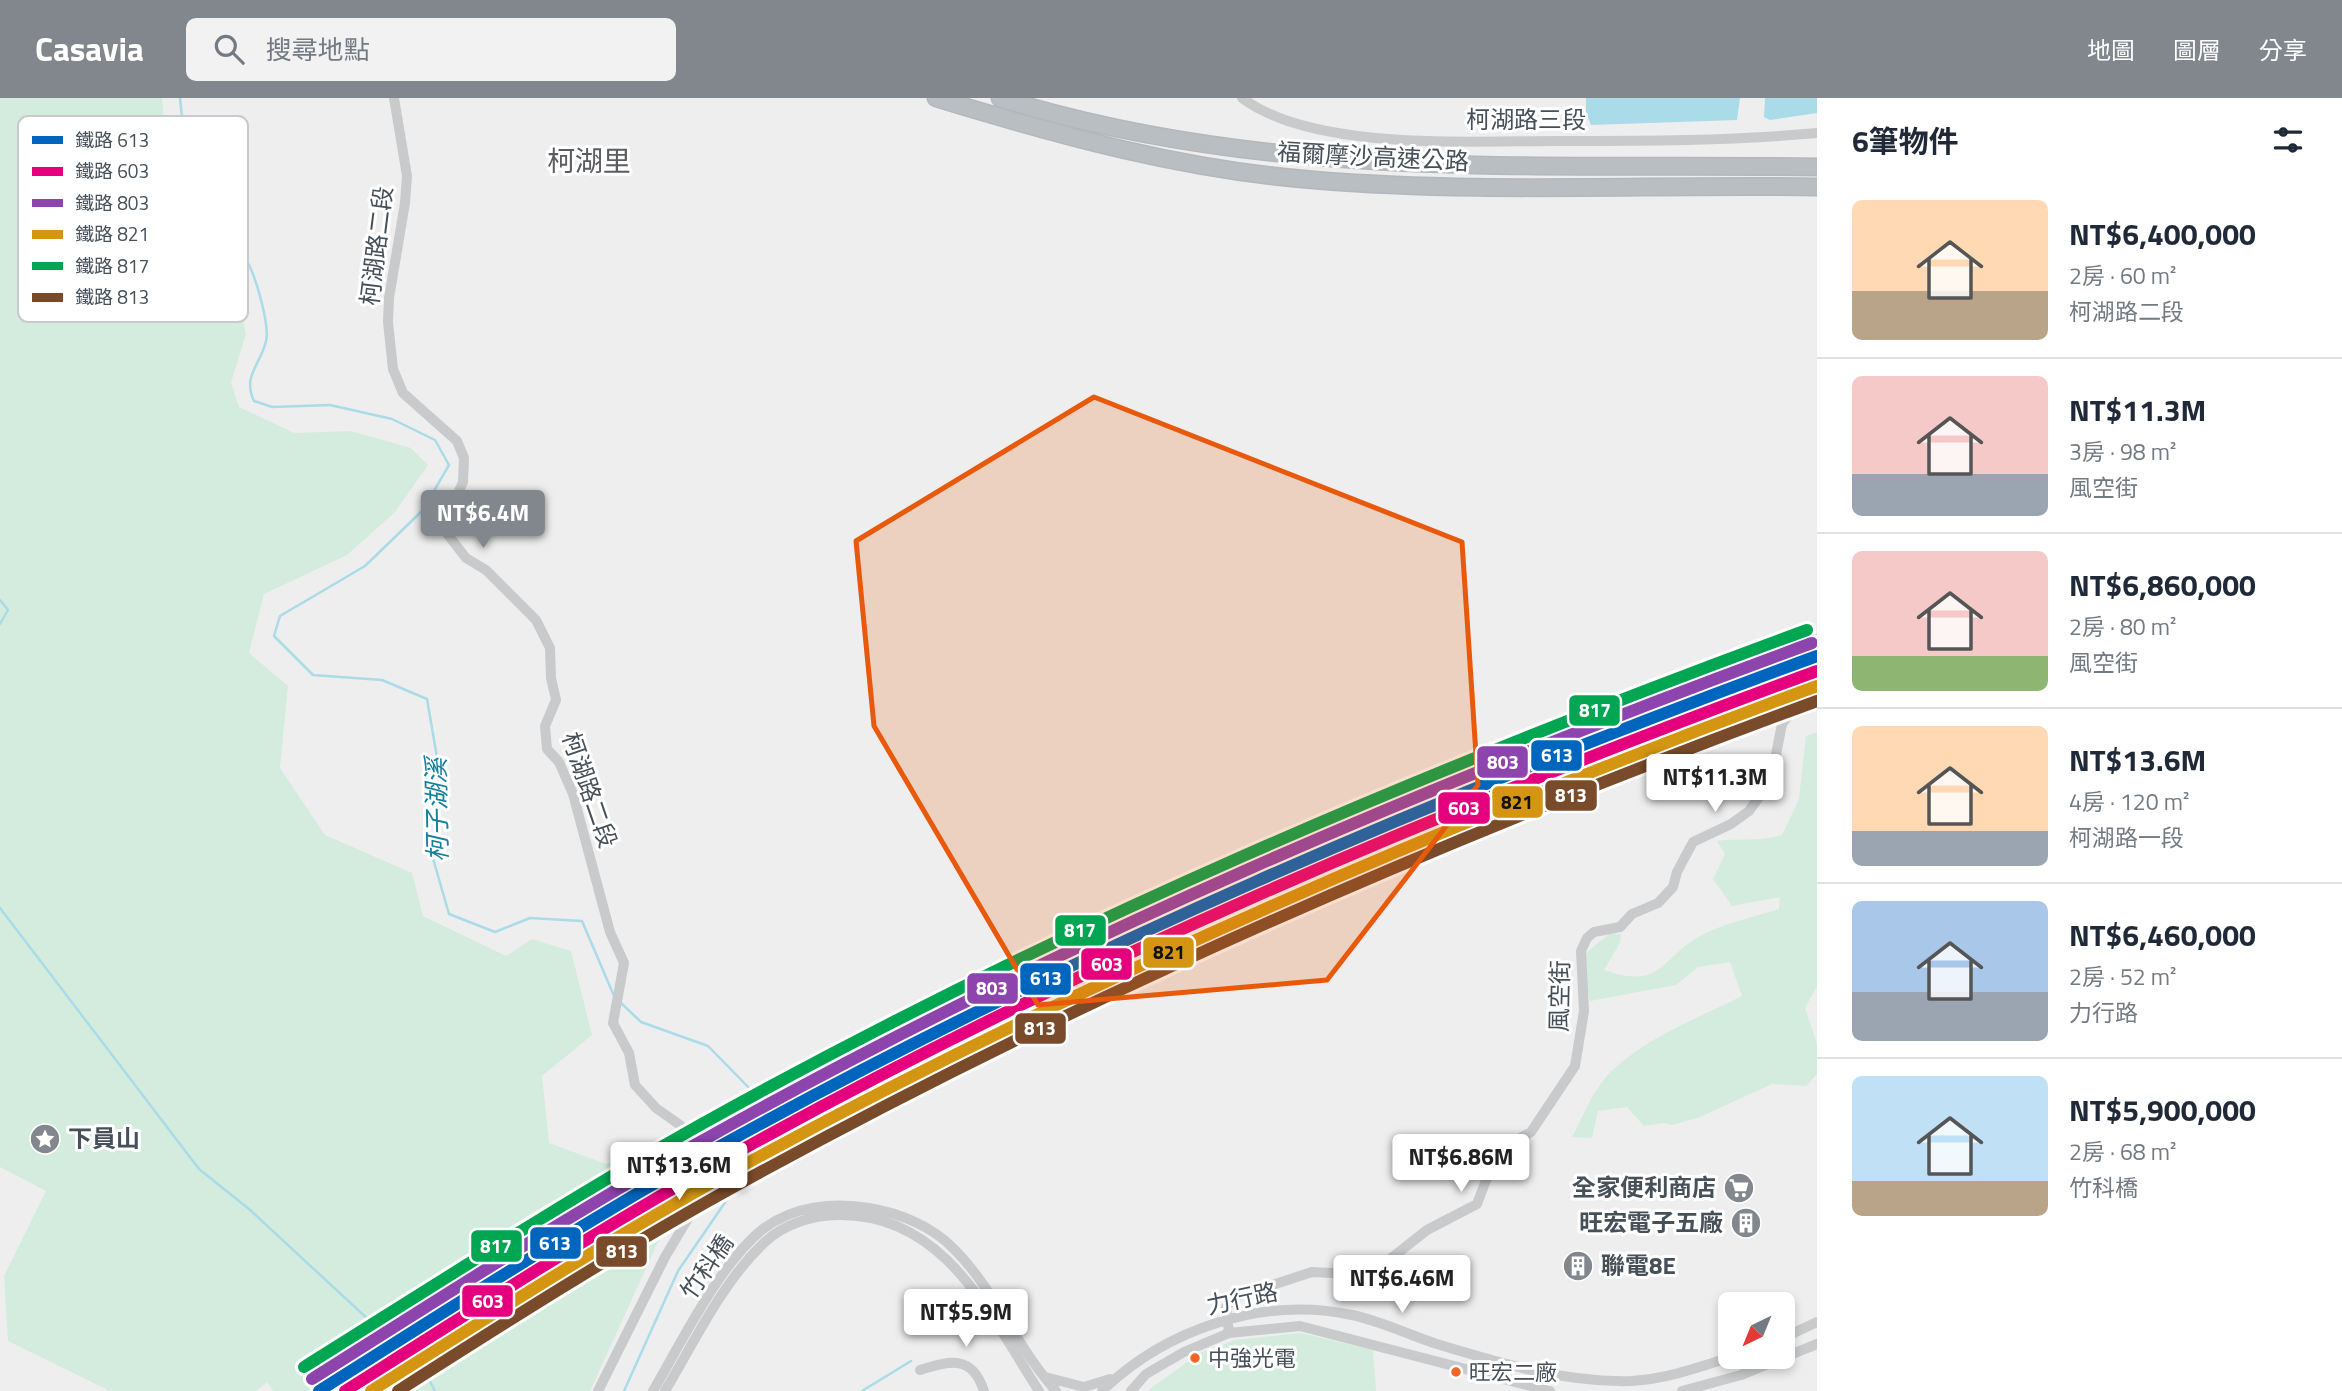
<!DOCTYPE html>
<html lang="zh-TW">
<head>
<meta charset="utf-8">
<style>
	body { margin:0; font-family:"Titillium Web","Noto Sans TC",sans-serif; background:#f2f2f3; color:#1f2937; height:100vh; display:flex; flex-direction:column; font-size:26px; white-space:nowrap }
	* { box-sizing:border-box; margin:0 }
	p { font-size:23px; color:#747a83 }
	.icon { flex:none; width:38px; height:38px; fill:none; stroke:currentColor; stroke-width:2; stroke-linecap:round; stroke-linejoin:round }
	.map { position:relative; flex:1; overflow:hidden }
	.panel { display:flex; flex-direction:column; background:#fff; width:525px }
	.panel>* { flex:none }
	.needle { width:46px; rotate:223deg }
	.tools { position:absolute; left:1718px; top:1194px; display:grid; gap:14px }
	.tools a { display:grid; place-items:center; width:77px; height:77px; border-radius:10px; background:#fff; box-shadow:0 4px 10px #0003; font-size:35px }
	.price { position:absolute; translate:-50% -60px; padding:0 16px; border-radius:7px; background:#fff; color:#222; font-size:23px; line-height:46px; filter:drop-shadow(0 2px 4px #0008) }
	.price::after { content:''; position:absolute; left:50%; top:42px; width:21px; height:16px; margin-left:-10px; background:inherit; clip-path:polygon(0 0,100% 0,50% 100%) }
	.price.selected { background:#81878d; color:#fff }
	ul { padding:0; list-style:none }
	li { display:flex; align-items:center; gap:21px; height:175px; padding:0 35px }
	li+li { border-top:2px solid #e0e1e3 }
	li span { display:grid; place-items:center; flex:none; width:196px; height:140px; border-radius:10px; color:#555 }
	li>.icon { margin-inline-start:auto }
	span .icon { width:84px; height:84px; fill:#fffc; stroke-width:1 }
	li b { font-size:30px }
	h2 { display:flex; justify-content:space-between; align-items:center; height:84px; padding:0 35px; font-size:30px }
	header { display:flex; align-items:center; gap:42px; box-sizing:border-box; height:98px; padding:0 35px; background:#81878d; color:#fff }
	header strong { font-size:33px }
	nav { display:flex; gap:38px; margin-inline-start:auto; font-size:24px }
	.search { width:490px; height:63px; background:#f2f2f3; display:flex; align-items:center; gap:18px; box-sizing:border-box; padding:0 24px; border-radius:10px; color:#747a83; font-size:26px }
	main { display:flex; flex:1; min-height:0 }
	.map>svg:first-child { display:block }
</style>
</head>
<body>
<header>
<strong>Casavia</strong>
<div class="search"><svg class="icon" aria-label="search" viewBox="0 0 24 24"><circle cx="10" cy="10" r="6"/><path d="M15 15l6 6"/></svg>搜尋地點</div>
<nav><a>地圖</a><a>圖層</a><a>分享</a></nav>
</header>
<main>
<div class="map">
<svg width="1817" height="1293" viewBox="0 0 1817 1293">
	<rect width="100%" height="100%" fill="#eee"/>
	<path fill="#d3ecdd" d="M0 0H162L164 23 180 56 145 43 99 33 76 65 91 113 132 150 186 172 233 177 246 236 231 284 239 309 294 335 351 333 411 350 428 367 395 414 347 457 264 496 249 555 288 588 280 670 325 737 412 775 423 818 506 858 532 841 571 853 592 937 542 978 549 1045 606 1066 679 1050 669 1120 590 1293H273L267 1284 256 1293H110L8 1243 4 1178 46 1093 0 1069Z
		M1817 634V888L1805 910 1817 946V976L1806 988 1772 986 1700 1019 1672 1027 1664 1025 1644 1028 1627 1009 1598 1013 1592 1040 1572 1039C1584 1016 1595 987 1615 970 1650 938 1700 919 1742 898L1730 864 1698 869 1676 887 1590 903 1581 859 1609 836H1621L1620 845 1604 872C1663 893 1660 859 1702 837 1725 825 1754 819 1779 811L1780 799 1732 808 1713 781 1725 756 1717 743C1740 740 1760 744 1782 737L1799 701 1806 638Z
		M1301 1235 1373 1252 1376 1293H1147L1200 1255 1235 1242Z"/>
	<path fill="#aadbe8" d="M1586 0H1740L1737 22 1591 27 1586 15Z
		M1765 0H1817V15L1770 22 1764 19Z"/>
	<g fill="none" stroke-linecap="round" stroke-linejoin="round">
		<path stroke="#aadbe8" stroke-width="2.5" d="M180 0 183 29 214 60 204 77C169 75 136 63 101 61 70 99 160 146 189 152 205 155 228 146 242 157 254 167 270 228 266 243 261 266 242 278 254 303L272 309 330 307 392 321 435 342 449 367 423 412 365 468 280 518 274 538 313 577 382 582 427 601 440 677 432 757 449 816 495 834 530 820 582 823 614 898
			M0 502 8 512 0 526
			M0 810 199 1071 249 1111 425 1274 435 1293
			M621 905 641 924 708 948 755 996 768 1042 678 1173 624 1293
			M862 1293 911 1263"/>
		<path stroke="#ccced0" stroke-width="10" stroke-dasharray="10 5" stroke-linecap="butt" d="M1805 546 1813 582"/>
		<g stroke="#b3b8bc" stroke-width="19">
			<path id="highway" d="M936 0C1060 38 1184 72 1314 82 1481 96 1650 86 1817 89
				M1000 0C1270 84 1539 65 1817 69"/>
		</g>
		<path stroke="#c8cacc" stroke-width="10" d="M394 0 407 78 405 105 389 200 388 224 393 271 403 295 457 343 464 360 463 384 448 418V437L466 460 486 472 536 522 550 550 551 580 556 602 545 628 547 651 559 664 573 696 610 834 624 865 613 925 629 955 635 987 656 1010 680 1027 698 1049 704 1071 703 1087 696 1107 665 1159 598 1293
			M1242 0C1313 53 1469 43 1555 43 1643 43 1730 43 1817 35
			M1805 546 1817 541
			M1229 1235 1226 1209 1235 1199 1312 1174 1370 1177 1427 1132 1477 1106 1491 1069 1503 1050 1531 1034 1575 968 1584 913 1581 853 1587 840 1594 834 1620 829 1632 816 1658 805 1673 789 1677 774 1693 744 1731 726 1749 713 1771 682 1782 626 1813 582
			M1783 1240 1817 1224
			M920 1272C950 1263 972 1256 984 1293
			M1045 1279 1084 1289 1110 1281
			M653 1293C681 1245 720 1165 763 1131 793 1108 833 1104 869 1110 899 1115 932 1128 954 1151 995 1192 1017 1250 1056 1293
			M665 1293C695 1243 722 1184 765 1144 784 1126 813 1117 839 1117 945 1116 989 1216 1039 1293
			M1102 1293C1166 1231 1263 1198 1352 1217 1381 1223 1409 1237 1437 1246 1499 1265 1566 1285 1631 1283 1667 1281 1700 1269 1734 1258
			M1131 1293 1146 1276 1184 1254 1229 1235 1300 1228 1550 1293
			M1682 1293 1741 1277 1817 1246"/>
		<use href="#highway" stroke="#b9bec3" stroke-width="16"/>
		<g stroke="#fff" stroke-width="18">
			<path id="rail-1" d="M319 1293C449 1211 579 1127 713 1052 1066 856 1439 697 1817 558"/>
		</g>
		<g stroke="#fff" stroke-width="18">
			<path id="rail-2" d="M345 1293C468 1215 591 1136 718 1065 1068 869 1441 711 1817 573"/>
		</g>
		<g stroke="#fff" stroke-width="18">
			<path id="rail-3" d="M312 1281C442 1199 572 1115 707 1040 1059 843 1433 684 1812 545"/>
		</g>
		<g stroke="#fff" stroke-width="18">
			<path id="rail-4" d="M371 1293C490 1218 608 1142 731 1074 1079 883 1445 725 1817 588"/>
		</g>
		<g stroke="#fff" stroke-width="18">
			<path id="rail-5" d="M304 1269C435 1187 565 1103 700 1027 1053 830 1428 671 1807 532"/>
		</g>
		<g stroke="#fff" stroke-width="18">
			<path id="rail-6" d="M398 1293C509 1222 621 1151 737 1087 1083 896 1447 739 1817 603"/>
		</g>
		<use href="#rail-1" stroke="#0065bd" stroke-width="12"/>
		<use href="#rail-2" stroke="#e5007d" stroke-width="12"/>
		<use href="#rail-3" stroke="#8e44ad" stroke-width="12"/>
		<use href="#rail-4" stroke="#d49512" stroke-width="12"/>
		<use href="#rail-5" stroke="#00a651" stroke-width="12"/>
		<use href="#rail-6" stroke="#7a4b2a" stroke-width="12"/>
	</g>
	<path fill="#e8590c" fill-opacity="0.2" stroke="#e8590c" stroke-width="5" stroke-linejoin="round" d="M1094 299 1462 444 1478 687 1327 882 1038 907 874 628 856 443Z"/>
	<defs>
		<g id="sight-disc" transform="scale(1.575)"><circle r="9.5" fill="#81878d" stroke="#fff"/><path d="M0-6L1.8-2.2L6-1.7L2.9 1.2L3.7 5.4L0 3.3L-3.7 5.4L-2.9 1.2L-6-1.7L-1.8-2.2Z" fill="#fff"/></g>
		<g id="supermarket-disc" transform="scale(1.575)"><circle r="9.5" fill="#81878d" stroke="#fff"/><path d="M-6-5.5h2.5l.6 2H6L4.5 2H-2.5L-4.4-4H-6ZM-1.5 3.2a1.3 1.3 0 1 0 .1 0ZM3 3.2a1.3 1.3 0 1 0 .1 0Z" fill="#fff"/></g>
		<g id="building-disc" transform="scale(1.575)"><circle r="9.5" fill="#81878d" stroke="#fff"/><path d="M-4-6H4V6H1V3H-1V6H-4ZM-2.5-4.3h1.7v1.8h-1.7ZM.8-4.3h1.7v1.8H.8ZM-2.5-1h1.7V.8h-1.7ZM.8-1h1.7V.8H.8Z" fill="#fff"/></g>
	</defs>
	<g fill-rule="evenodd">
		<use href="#sight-disc" x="45" y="1041"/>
		<use href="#supermarket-disc" x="1739" y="1090"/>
		<use href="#building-disc" x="1746" y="1125"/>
		<use href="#building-disc" x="1578" y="1168"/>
	</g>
	<g fill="#f26522" stroke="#fff" stroke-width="2.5">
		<circle cx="1195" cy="1260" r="6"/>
		<circle cx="1456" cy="1274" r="6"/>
	</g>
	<g text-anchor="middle" stroke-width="6" stroke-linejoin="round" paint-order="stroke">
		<g font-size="22" fill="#465059" stroke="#fff" text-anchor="start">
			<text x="1208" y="1268">中強光電</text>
			<text x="1469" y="1282">旺宏二廠</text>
		</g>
		<g font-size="24" fill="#465059" stroke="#fff">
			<text x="1526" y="30">柯湖路三段</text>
			<text transform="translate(1373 59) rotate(3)" y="8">福爾摩沙高速公路</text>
			<text transform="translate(377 148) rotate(-83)" y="8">柯湖路二段</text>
			<text transform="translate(589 692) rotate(71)" y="8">柯湖路二段</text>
			<text transform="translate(1560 898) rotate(-89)" y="8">風空街</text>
			<text transform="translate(707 1169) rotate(-55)" y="8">竹科橋</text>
			<text transform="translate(1242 1201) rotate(-12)" y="8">力行路</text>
		</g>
		<g font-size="24" font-weight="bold" fill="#465059" stroke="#fff" text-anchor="start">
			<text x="68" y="1049">下員山</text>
			<text x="1716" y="1098" text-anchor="end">全家便利商店</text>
			<text x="1723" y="1133" text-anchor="end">旺宏電子五廠</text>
			<text x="1601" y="1176">聯電8E</text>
		</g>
		<g font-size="26" font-style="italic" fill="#16819c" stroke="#fff">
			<text transform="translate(437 712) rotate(-91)" y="9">柯子湖溪</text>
		</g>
		<g font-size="28" fill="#5a5d61" stroke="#fff">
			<text x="589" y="73">柯湖里</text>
		</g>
	</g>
	<rect x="18" y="18" width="230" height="206" rx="10" fill="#fff" stroke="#c8cacd" stroke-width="2"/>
	<rect x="32" y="38" width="31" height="8" fill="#0065bd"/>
	<rect x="32" y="69" width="31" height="9" fill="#e5007d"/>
	<rect x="32" y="101" width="31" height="8" fill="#8e44ad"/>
	<rect x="32" y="132" width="31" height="9" fill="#d49512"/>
	<rect x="32" y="164" width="31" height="8" fill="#00a651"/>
	<rect x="32" y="195" width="31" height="9" fill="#7a4b2a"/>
	<g font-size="19" fill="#465059">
		<text x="75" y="49">鐵路 613</text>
		<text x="75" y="80">鐵路 603</text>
		<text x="75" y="112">鐵路 803</text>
		<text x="75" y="143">鐵路 821</text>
		<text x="75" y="175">鐵路 817</text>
		<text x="75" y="206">鐵路 813</text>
	</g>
	<g stroke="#fff" stroke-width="2.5">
		<rect x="1568" y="596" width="53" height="33" rx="7" fill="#00a651"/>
		<rect x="1530" y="641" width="53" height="33" rx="7" fill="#0065bd"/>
		<rect x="1476" y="647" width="53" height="34" rx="7" fill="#8e44ad"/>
		<rect x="1544" y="681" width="54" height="33" rx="7" fill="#7a4b2a"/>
		<rect x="1491" y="687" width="53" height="34" rx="7" fill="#d49512"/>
		<rect x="1437" y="693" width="54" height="34" rx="7" fill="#e5007d"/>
		<rect x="1054" y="816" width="53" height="33" rx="7" fill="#00a651"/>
		<rect x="1142" y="838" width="53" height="33" rx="7" fill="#d49512"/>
		<rect x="1080" y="849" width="53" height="34" rx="7" fill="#e5007d"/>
		<rect x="1019" y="864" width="53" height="34" rx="7" fill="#0065bd"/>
		<rect x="966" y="874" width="53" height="33" rx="7" fill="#8e44ad"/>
		<rect x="1014" y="914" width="53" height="33" rx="7" fill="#7a4b2a"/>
		<rect x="529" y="1128" width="53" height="34" rx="7" fill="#0065bd"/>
		<rect x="470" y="1131" width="53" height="34" rx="7" fill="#00a651"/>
		<rect x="595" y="1137" width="53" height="33" rx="7" fill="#7a4b2a"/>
		<rect x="461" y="1186" width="53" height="34" rx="7" fill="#e5007d"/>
	</g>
	<g font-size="19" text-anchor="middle" font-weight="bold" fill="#fff">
		<text x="1595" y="619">817</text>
		<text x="1557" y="664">613</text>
		<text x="1503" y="671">803</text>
		<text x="1571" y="704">813</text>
		<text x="1464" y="717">603</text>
		<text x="1080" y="839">817</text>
		<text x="1107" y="873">603</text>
		<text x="1046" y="887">613</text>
		<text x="992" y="897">803</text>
		<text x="1040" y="937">813</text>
		<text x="555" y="1152">613</text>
		<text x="496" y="1155">817</text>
		<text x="622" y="1160">813</text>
		<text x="488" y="1210">603</text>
	</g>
	<g font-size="19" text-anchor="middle" font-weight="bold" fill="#111">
		<text x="1517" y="711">821</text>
		<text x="1169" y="861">821</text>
	</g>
</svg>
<div class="tools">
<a><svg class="needle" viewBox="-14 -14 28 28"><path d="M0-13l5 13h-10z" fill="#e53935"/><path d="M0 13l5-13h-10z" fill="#747a83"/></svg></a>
</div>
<b class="price selected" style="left:483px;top:452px">NT$6.4M</b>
<b class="price" style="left:1715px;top:716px">NT$11.3M</b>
<b class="price" style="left:1461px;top:1096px">NT$6.86M</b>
<b class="price" style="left:679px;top:1104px">NT$13.6M</b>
<b class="price" style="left:1402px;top:1217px">NT$6.46M</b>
<b class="price" style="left:966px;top:1251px">NT$5.9M</b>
</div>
<section class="panel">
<h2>6筆物件<svg class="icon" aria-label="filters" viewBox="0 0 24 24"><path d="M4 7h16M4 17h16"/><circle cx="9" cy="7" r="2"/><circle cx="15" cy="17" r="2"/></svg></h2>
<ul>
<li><span style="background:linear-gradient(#ffd9b3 65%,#b9a48a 0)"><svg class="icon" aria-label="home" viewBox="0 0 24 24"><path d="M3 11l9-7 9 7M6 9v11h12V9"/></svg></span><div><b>NT$6,400,000</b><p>2房 · 60 m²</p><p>柯湖路二段</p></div></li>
<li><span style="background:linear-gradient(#f6c9c9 70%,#9aa5b1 0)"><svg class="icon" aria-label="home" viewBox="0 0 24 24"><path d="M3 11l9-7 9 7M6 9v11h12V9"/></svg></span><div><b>NT$11.3M</b><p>3房 · 98 m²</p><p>風空街</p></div></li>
<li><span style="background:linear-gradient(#f6c9c9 75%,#8fb573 0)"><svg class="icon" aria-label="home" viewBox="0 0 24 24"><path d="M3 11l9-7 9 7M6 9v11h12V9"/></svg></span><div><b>NT$6,860,000</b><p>2房 · 80 m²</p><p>風空街</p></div></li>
<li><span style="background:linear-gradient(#ffd9b3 75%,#9aa5b1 0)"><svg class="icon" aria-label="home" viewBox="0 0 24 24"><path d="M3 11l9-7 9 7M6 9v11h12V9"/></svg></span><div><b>NT$13.6M</b><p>4房 · 120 m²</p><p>柯湖路一段</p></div></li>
<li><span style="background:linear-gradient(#a9c7e8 65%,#9aa5b1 0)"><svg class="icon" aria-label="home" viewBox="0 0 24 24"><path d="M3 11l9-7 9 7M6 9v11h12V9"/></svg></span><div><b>NT$6,460,000</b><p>2房 · 52 m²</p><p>力行路</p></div></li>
<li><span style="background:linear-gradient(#bfe0f5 75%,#b9a48a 0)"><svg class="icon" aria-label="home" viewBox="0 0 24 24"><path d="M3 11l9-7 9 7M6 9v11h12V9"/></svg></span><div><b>NT$5,900,000</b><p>2房 · 68 m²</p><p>竹科橋</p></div></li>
</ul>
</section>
</main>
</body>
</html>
